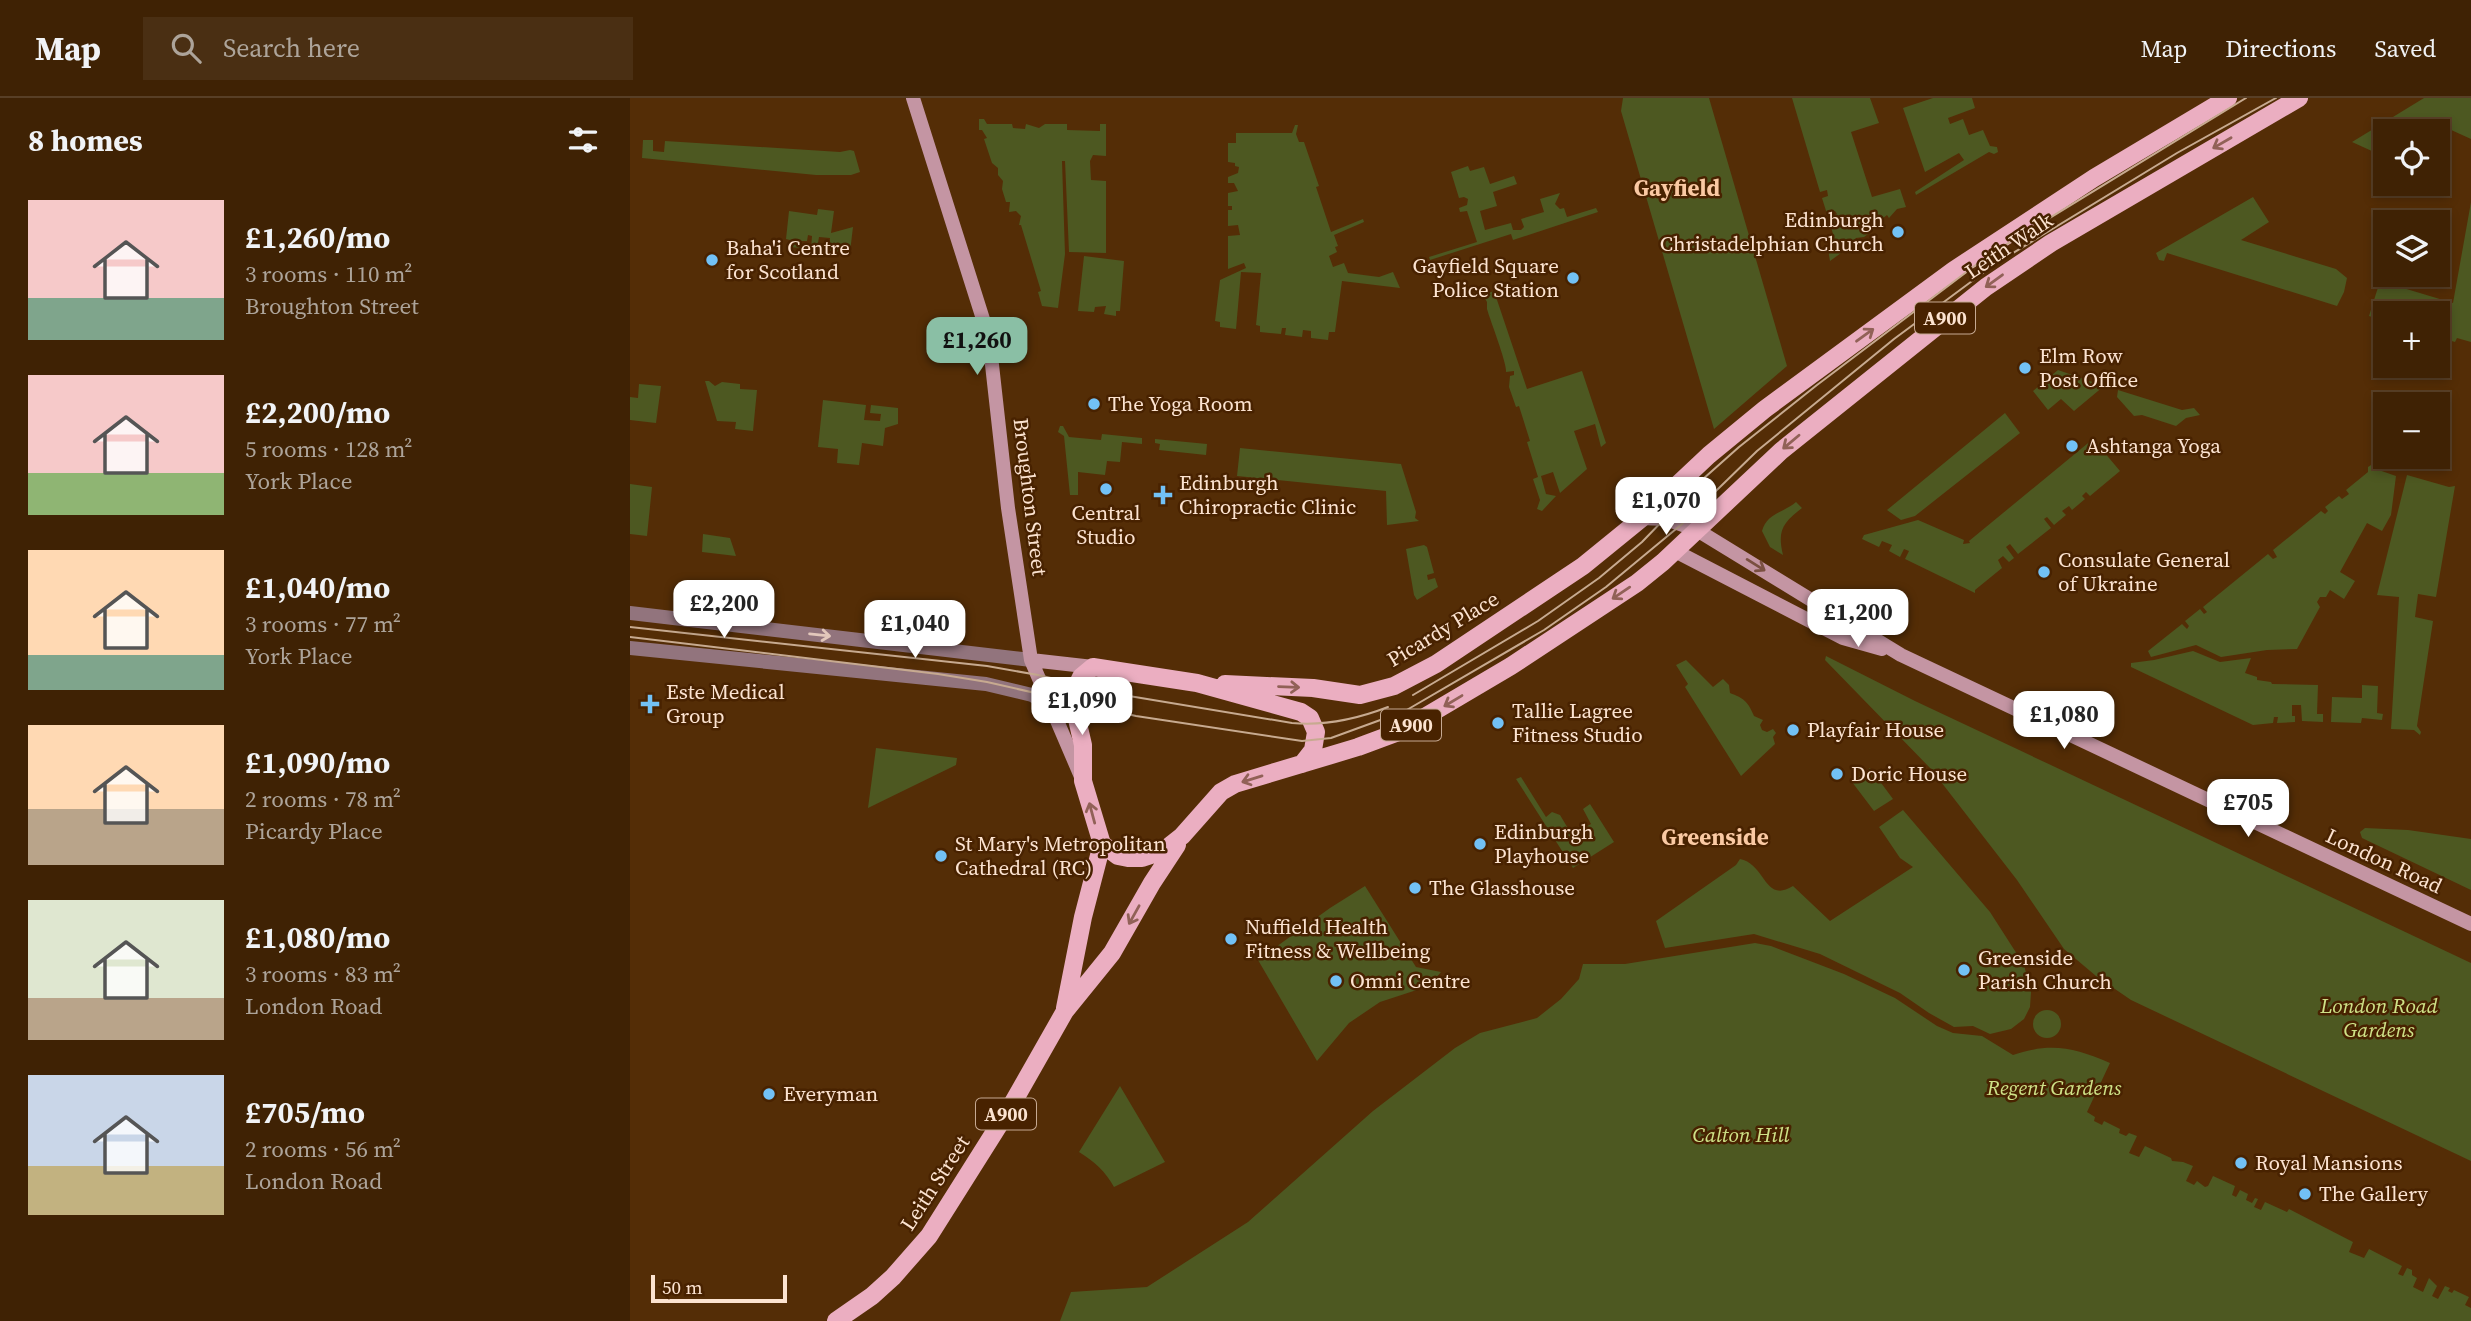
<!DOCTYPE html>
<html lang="en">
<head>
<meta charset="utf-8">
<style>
	body { margin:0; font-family:"Source Serif 4",serif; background:#4a2f13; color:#f1f3f6; height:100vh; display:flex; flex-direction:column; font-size:26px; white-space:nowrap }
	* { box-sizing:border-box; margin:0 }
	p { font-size:23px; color:#ada49a }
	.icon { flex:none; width:38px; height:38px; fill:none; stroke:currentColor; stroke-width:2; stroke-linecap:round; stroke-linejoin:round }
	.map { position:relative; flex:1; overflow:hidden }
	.sheet { display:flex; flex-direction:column; background:#3f2204; width:630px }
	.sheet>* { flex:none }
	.controls { position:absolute; left:1743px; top:21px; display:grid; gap:14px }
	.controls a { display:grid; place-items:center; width:77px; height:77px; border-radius:0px; background:#3f2204; box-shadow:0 4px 10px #0003,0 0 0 2px #583f26; font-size:35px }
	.scale { position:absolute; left:21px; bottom:18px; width:136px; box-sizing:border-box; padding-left:7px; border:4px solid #fce3d0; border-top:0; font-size:19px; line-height:24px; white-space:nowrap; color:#fce3d0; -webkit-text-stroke:5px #482200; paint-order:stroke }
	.price { position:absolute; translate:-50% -60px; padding:0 16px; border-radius:14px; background:#fff; color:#222; font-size:23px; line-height:46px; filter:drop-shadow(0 2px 4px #0008) }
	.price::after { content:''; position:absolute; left:50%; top:42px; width:21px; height:16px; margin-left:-10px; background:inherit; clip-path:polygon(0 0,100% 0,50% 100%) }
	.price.on { background:#8abfa5; color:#111 }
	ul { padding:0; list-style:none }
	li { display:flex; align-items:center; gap:21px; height:175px; padding:0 28px }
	li span { display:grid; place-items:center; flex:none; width:196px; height:140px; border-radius:0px; color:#555 }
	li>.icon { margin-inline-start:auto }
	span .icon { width:84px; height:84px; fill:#fffc; stroke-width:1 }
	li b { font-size:30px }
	h2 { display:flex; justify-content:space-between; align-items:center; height:84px; padding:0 28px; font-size:30px }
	header { display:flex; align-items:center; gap:42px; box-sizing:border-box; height:98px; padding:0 35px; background:#3f2204; border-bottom:2px solid #583f26 }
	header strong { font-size:33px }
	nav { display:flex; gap:38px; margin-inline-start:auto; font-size:24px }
	.search { width:490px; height:63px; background:#4a2f13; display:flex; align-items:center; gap:18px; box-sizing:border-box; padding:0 24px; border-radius:0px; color:#ada49a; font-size:26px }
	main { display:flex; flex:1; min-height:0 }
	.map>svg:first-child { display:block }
</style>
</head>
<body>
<header>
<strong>Map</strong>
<div class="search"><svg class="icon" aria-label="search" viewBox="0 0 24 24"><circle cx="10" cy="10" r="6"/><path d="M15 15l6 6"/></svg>Search here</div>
<nav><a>Map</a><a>Directions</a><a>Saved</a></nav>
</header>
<main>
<section class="sheet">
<h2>8 homes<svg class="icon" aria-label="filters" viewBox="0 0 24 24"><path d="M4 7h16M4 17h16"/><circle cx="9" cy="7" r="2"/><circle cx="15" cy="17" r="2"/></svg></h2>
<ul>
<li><span style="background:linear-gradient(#f6c9c9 70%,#7fa58c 0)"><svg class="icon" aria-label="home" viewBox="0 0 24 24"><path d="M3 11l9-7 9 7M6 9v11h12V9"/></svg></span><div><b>£1,260/mo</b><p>3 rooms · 110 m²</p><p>Broughton Street</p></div></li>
<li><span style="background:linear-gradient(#f6c9c9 70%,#8fb573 0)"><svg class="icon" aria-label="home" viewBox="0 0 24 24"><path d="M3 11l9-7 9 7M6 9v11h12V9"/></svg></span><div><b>£2,200/mo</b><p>5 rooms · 128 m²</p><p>York Place</p></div></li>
<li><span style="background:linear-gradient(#ffd9b3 75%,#7fa58c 0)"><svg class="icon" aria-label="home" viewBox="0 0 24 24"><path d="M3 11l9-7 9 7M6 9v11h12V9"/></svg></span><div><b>£1,040/mo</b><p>3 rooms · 77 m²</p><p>York Place</p></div></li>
<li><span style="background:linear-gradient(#ffd9b3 60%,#b9a48a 0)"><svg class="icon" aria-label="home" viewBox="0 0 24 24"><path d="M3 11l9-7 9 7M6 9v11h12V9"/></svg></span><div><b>£1,090/mo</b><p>2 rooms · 78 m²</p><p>Picardy Place</p></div></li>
<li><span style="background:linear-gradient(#dfe7d0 70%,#b9a48a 0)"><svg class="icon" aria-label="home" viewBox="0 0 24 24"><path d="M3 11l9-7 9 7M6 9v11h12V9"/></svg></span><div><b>£1,080/mo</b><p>3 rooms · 83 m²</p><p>London Road</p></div></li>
<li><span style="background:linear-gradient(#c9d6e8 65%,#c2b280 0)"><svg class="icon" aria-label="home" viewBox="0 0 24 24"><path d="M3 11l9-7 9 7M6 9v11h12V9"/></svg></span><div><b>£705/mo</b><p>2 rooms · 56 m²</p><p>London Road</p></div></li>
</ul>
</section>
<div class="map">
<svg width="1841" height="1223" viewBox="0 0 1841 1223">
	<rect width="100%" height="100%" fill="#542d06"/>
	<path fill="#4d5821" d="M993 0H1079L1157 268 1084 331 991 13Z
		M1162 0H1240L1249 25 1221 34 1242 99 1270 91 1276 109 1267 111 1259 120 1257 117 1252 121 1254 124 1234 139 1226 140 1222 147 1200 163 1198 151 1203 136 1198 119 1207 116 1205 113 1197 116 1192 100 1198 98 1197 92 1190 94Z
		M1303 0H1342L1345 10 1318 20 1320 26 1333 21 1339 37 1353 32 1360 48 1367 49 1368 54 1364 56 1359 54 1286 97 1285 94 1334 62 1329 55 1295 74 1273 10Z
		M1794 0H1841V41L1819 31 1808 38V33H1755V59L1722 44Z
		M349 21H354L357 26H382L383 30 395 31 396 26 409 30 415 26H437V32L470 33V26H476V58L463 57 460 63 461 82 476 83V155L439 154 435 63H432L435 156 428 210 412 208 408 194 411 193 391 127H389L391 118 386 113 379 114 380 104H376L372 91 373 83 368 77V70L362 65 354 41 357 40 352 32H349Z
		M665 27H668L666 36 669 44H674L689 88 686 89 701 134 733 121 734 124 704 137 708 148 705 149 707 154 699 158 703 169 714 165 718 175 749 179 763 174 770 190 712 183 705 234H699L698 242 681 240V233L673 232 672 239 655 237 656 230H652L651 236 630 234V228L626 227 631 175 611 174 606 231 590 229V224L585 223 590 182 616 170 614 165 598 171V138L610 137 608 127 598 128V112H602V108H598V95L608 93 604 85H598V79L608 75 609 69 605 68V65L598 64V45H606V35H662Z
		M13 42H23V53L34 54 35 43 210 54 220 52 224 53 230 74 221 77H186L12 60Z
		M838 68 840 73 854 69 860 86 884 78 887 86 863 94 867 108 850 113 855 132 881 125 883 132H891L894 129 891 121 914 114 910 101 930 95 925 106 930 111 934 110 937 119 966 110 968 114 883 142 881 136 800 162 799 159 847 144 837 113 830 114 829 110 837 107 838 101 834 99 829 100 821 74Z
		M1623 99 1639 124 1611 142 1706 171 1717 180 1714 194 1707 208 1537 155 1534 163 1529 162 1526 155Z
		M1841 104V244L1827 240 1825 244 1808 239V215H1755V223L1739 218 1750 183 1823 205Z
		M188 111 204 113 201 135 223 129 220 154 199 153 200 140 189 139 187 151H181L182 138 178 137 177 143H171V150L159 149 160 142 156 141 159 113 187 117Z
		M454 158 494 163 490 213H486V218L474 216 476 208 465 209 464 214 448 213Z
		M864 193 897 291 952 273 976 345 971 349 965 326 944 333 957 371 930 395 923 374 911 378 916 396 926 398 912 413 907 411 910 402 903 381 908 379 897 344 900 343 889 308 886 309 879 289 880 278 884 277V273L876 274C877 265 861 225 857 211V204L853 197Z
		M1428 272 1474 288 1444 313 1431 301 1418 312 1403 293Z
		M75 283H79L85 288 92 284 110 286V291L127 292 123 333 105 331 106 324 87 323Z
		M9 286 31 288 26 325 0 322V299L8 300Z
		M1488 292 1552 312 1564 310 1570 317 1556 320 1546 328 1512 317 1504 318 1487 299Z
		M193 302 236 307 234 322 250 323 251 316 240 315 241 307 268 310V326L255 330 253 348 232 345 229 367 207 365 208 351 188 349Z
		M1375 315 1390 335 1380 343 1285 418 1271 422 1257 412Z
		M430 328H433L439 339 471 342 472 336 512 340V346L492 344 490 364 477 363 475 377 448 374V397H440L434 338 428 334Z
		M525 341 577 346 576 357 529 352 530 346 525 345Z
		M1463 341 1490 373 1460 398 1456 394 1452 398 1455 401 1442 412 1439 408 1432 413 1436 417 1424 427 1417 419 1414 421 1421 430 1388 456 1380 446 1376 449 1384 460 1379 464 1373 458 1368 462 1372 470 1345 492V495L1275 461 1279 453 1274 451 1270 459 1259 453 1262 447 1252 443 1249 449 1232 441 1234 437 1288 422 1334 442 1333 446 1340 445 1339 443Z
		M610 350 771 366 786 414 785 420 789 423 757 427 756 393 607 378Z
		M1741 367 1743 370 1766 378 1761 417 1752 433 1737 425 1710 474 1725 483 1714 501 1700 492 1696 499H1690L1687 504 1690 509 1667 551 1637 552 1591 559 1566 547 1521 559 1518 553 1552 526 1557 531 1559 528 1555 523 1570 511 1574 516 1577 514 1573 509 1638 456 1643 461 1647 459 1643 452 1691 413 1695 416 1698 413 1695 409 1709 398 1712 401 1719 396 1716 392 1738 374V369Z
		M1777 377 1819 389 1825 388 1806 499 1788 496 1785 519 1803 523 1787 628 1791 634 1790 637 1784 632 1761 631 1769 499 1747 497Z
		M0 386 22 389 17 438 0 436Z
		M1166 404 1172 410C1153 425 1147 432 1153 457L1140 449 1132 433C1137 415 1153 415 1166 404Z
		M73 436 100 440 106 458 72 454Z
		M794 447 797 449 804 475 797 477 798 482 805 480 808 489 787 502 784 497 776 451Z
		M1563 553 1590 564 1621 560 1615 575 1627 579V582L1641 584 1642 586 1688 587 1687 616H1693V624L1672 623 1671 607H1662V618H1665V624L1647 625 1648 619H1644L1643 625 1623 627 1501 569V565L1524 562Z
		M1196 558 1285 603 1841 865V1063L1501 902 1466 878 1434 851 1387 782 1301 671 1195 562Z
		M1056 562 1083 589 1093 581 1099 587 1100 595C1113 600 1118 603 1124 618L1133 622 1130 627 1132 632 1137 634 1143 631 1146 635 1143 639 1145 646 1111 678 1055 589 1058 586 1046 567Z
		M1732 587 1748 588 1747 615 1753 616 1752 622 1732 620 1731 625 1701 624 1702 599 1732 600Z
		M246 650 327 660 326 667 238 710Z
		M1240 670 1263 701 1244 713 1222 684Z
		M891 679 916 719 922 714 930 717 942 737 961 726 953 711 960 706 984 744 943 770 886 681Z
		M1273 712 1360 814 1394 867 1401 894 1400 909 1394 921 1381 931 1360 936 1343 928 1324 929 1299 915 1270 895 1190 856 1124 836 1035 850 1026 823 1106 767 1110 761C1136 766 1134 806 1163 788L1200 823 1283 769 1270 760 1249 729Z
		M1735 730 1778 732 1841 741V792L1732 740 1730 734Z
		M735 788 786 869 811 874 799 888 750 904 719 925 687 963 628 862 700 810Z
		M1125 845 1141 848 1214 876 1265 900 1307 928 1323 935 1352 938 1383 957C1422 944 1444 950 1480 965L1457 1014 1465 1019 1464 1023 1472 1027 1474 1023 1490 1031 1489 1035 1496 1038 1499 1035 1507 1038 1499 1055 1509 1059 1515 1048 1541 1060 1542 1063 1553 1064 1563 1068 1556 1083 1564 1087 1567 1083 1575 1089 1578 1088 1583 1078 1605 1088 1602 1097 1606 1099 1610 1092 1618 1096 1616 1102 1622 1105 1625 1100 1628 1101 1624 1109 1631 1112 1635 1104 1657 1114 1659 1111 1723 1144 1719 1154 1734 1160 1739 1151 1772 1168 1768 1176 1773 1178 1777 1170 1782 1172V1177L1787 1180 1783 1189 1793 1194 1799 1180 1807 1188 1802 1198 1808 1201 1815 1188 1820 1190 1818 1193 1822 1195 1824 1192 1839 1199 1835 1207 1841 1210V1223H430L441 1194 517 1189 618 1124 743 1013 825 950 850 935 907 920 931 901 949 881 953 866H995Z
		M1403 926a14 14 0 1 1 28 0a14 14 0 1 1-28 0Z
		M490 988 535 1064 484 1089C475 1073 465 1064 449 1054Z"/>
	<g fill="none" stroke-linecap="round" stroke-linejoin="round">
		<path stroke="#92747d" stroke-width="14" d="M0 515 401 562
			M0 550 356 586 402 597 422 609"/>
		<path stroke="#c495a3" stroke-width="14" d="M283 0 359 240 378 410 401 562 452 681
			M1012 420 1035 421 1067 432 1271 557 1841 826
			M1045 453 1213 540 1252 551
			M401 562 463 569"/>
		<path stroke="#ebaec1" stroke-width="18" d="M595 586 683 590 730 597 764 588 806 566 953 468 1012 420 1079 357 1135 311 1324 172 1464 80 1598 0
			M672 666 683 652 686 634 680 620 671 614 567 585 463 569 451 579 443 596V604L453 647V683L472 746 488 758 498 760H512L533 753 552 738 591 694 605 686 728 649 771 633 881 568 1007 485 1033 464 1151 353 1356 189 1421 145 1669 0
			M435 910 453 819 472 746
			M206 1223 242 1198 263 1179 299 1138 381 1008 435 913 482 855 522 785 547 747"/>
		<path stroke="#c7aa90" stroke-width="2" d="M0 529 357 568 408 577 493 597 662 625C694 628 727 621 758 609
			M0 539 308 576 357 584 506 618 672 643 701 640 775 613 914 532 976 489 1052 426 1127 353 1264 241 1365 166 1547 55 1646 0
			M783 597 908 523 969 480 1012 444 1073 381 1109 349 1187 287 1359 157 1616 0"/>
	</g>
	<defs><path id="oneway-shaft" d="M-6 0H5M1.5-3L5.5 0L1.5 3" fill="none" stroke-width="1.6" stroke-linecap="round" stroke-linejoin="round" transform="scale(1.75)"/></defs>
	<g stroke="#916157">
		<use href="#oneway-shaft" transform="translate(1592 45) rotate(150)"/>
		<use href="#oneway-shaft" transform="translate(1364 183) rotate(144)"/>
		<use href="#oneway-shaft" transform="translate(1235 237) rotate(-36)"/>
		<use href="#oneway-shaft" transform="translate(1161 344) rotate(140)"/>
		<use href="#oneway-shaft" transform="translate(991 495) rotate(146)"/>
		<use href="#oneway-shaft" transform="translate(659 589) rotate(2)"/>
		<use href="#oneway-shaft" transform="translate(823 603) rotate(149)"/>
		<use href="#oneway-shaft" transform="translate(622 681) rotate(163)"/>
		<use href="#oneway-shaft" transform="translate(462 715) rotate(-105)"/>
		<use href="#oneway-shaft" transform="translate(504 817) rotate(119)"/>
	</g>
	<use stroke="#7a5041" href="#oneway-shaft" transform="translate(1126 467) rotate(32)"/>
	<use stroke="#e2c7bb" href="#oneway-shaft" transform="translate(190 537) rotate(6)"/>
	<g fill="#72c1f5" stroke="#482200" stroke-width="2.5">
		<circle cx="1268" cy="134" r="7"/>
		<circle cx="82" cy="162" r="7"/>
		<circle cx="943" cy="180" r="7"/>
		<circle cx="1395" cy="270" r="7"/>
		<circle cx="464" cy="306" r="7"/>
		<circle cx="1442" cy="348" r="7"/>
		<circle cx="476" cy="391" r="7"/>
		<path d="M529.5 386.5h7v7h7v7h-7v7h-7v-7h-7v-7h7z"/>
		<circle cx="1414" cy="474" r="7"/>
		<path d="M16.5 595.5h7v7h7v7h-7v7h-7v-7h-7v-7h7z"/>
		<circle cx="868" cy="625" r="7"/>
		<circle cx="1163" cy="632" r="7"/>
		<circle cx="1207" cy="676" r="7"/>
		<circle cx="850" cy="746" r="7"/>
		<circle cx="311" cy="758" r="7"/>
		<circle cx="785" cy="790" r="7"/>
		<circle cx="601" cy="841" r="7"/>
		<circle cx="1334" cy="872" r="7"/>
		<circle cx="706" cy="883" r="7"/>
		<circle cx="139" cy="996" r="7"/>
		<circle cx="1611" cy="1065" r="7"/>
		<circle cx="1675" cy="1096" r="7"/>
	</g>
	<g text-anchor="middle" stroke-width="5" stroke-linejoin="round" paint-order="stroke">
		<g fill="#482200" stroke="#c6a992" stroke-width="2">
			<rect x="1285" y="204.5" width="60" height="31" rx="5"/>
			<rect x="751" y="611.5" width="60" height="31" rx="5"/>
			<rect x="346" y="1000.5" width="60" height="31" rx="5"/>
		</g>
		<g font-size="19" font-weight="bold" fill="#fce3d0">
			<text x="1315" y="227">A900</text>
			<text x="781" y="634">A900</text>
			<text x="376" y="1023">A900</text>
		</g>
		<g font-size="21" fill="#fce3d0" stroke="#482200" text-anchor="start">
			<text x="1254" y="129" text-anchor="end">Edinburgh<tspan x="1254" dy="24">Christadelphian Church</tspan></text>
			<text x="96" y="157">Baha'i Centre<tspan x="96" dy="24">for Scotland</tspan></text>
			<text x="929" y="175" text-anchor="end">Gayfield Square<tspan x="929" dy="24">Police Station</tspan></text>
			<text x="1409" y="265">Elm Row<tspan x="1409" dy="24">Post Office</tspan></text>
			<text x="478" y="313">The Yoga Room</text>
			<text x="1456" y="355">Ashtanga Yoga</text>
			<text x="549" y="392">Edinburgh<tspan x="549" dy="24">Chiropractic Clinic</tspan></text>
			<text x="476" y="422" text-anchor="middle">Central<tspan x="476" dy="24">Studio</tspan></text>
			<text x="1428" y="469">Consulate General<tspan x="1428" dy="24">of Ukraine</tspan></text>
			<text x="36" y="601">Este Medical<tspan x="36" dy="24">Group</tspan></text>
			<text x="882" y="620">Tallie Lagree<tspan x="882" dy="24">Fitness Studio</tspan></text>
			<text x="1177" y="639">Playfair House</text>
			<text x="1221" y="683">Doric House</text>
			<text x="864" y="741">Edinburgh<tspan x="864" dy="24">Playhouse</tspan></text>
			<text x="325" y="753">St Mary's Metropolitan<tspan x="325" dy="24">Cathedral (RC)</tspan></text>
			<text x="799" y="797">The Glasshouse</text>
			<text x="615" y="836">Nuffield Health<tspan x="615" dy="24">Fitness &amp; Wellbeing</tspan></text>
			<text x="1348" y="867">Greenside<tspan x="1348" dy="24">Parish Church</tspan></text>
			<text x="720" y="890">Omni Centre</text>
			<text x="153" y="1003">Everyman</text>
			<text x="1625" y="1072">Royal Mansions</text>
			<text x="1689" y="1103">The Gallery</text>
		</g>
		<g font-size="21" fill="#fce3d0" stroke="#482200">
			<text transform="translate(1379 148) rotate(-34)" y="7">Leith Walk</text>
			<text transform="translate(400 399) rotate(83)" y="7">Broughton Street</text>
			<text transform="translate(813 531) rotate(-31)" y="7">Picardy Place</text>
			<text transform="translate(1754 763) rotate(25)" y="7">London Road</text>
			<text transform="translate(305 1085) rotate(-57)" y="7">Leith Street</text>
		</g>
		<g font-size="21" font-style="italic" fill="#cee287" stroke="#482200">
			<text x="1749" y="915">London Road<tspan x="1749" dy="24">Gardens</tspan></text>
			<text x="1424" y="997">Regent Gardens</text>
			<text x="1111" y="1044">Calton Hill</text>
		</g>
		<g font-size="23" font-weight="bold" fill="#fac9a3" stroke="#482200">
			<text x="1047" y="98">Gayfield</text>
			<text x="1085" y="747">Greenside</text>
		</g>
	</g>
</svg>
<div class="controls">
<a><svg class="icon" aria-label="locate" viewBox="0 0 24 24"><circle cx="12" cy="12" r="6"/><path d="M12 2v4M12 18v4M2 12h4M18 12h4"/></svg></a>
<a><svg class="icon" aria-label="layers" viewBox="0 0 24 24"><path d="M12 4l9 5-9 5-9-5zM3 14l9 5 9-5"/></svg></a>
<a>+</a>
<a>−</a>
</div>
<div class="scale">50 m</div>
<b class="price on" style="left:347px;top:279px">£1,260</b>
<b class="price" style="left:1036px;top:439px">£1,070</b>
<b class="price" style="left:94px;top:542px">£2,200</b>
<b class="price" style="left:1228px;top:551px">£1,200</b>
<b class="price" style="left:285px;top:562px">£1,040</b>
<b class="price" style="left:452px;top:639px">£1,090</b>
<b class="price" style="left:1434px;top:653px">£1,080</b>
<b class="price" style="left:1618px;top:741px">£705</b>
</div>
</main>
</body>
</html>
